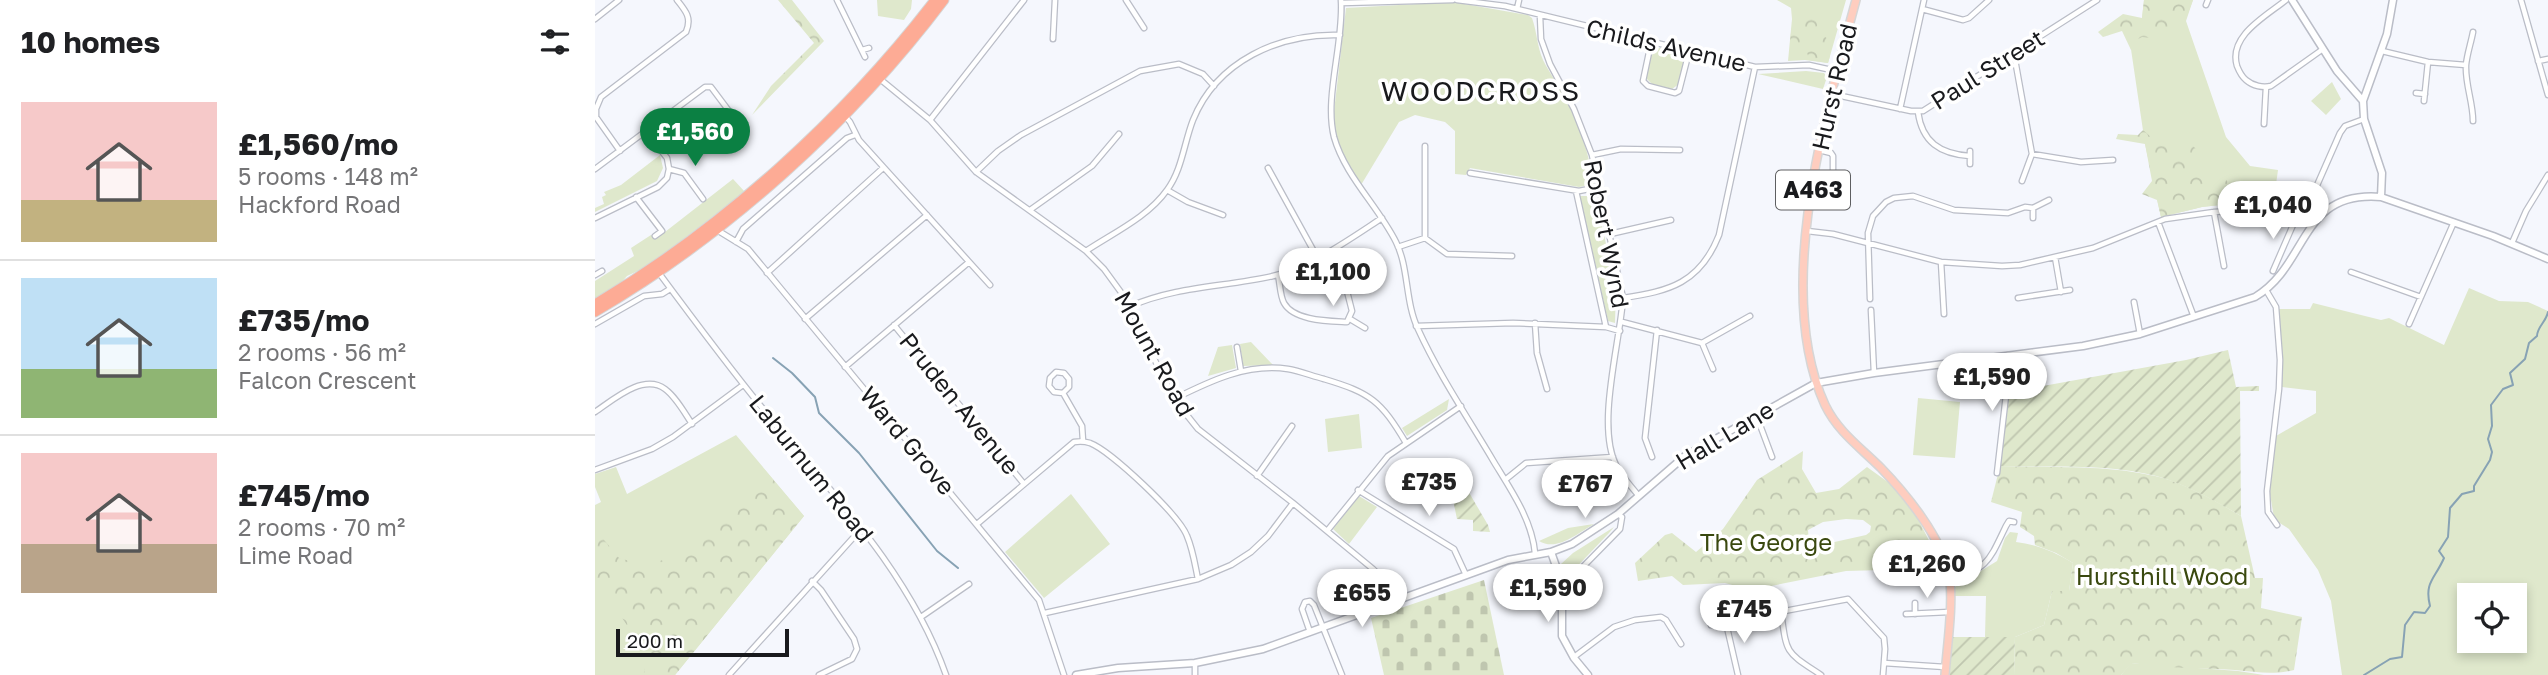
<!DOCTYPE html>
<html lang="en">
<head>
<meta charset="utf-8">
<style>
	body { margin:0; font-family:"Golos Text",sans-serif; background:#f2f2f2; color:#202124; height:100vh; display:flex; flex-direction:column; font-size:26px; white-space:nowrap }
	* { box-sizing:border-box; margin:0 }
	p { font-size:23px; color:#757577 }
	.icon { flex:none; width:38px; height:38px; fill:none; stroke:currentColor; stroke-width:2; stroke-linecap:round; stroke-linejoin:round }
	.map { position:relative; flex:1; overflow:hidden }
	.drawer { display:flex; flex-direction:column; background:#fff; width:595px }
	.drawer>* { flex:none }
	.tools { position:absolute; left:1862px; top:583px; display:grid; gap:14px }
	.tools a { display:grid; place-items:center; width:70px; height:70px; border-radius:0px; background:#fff; box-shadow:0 4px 10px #0003; font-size:35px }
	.scale { position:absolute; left:21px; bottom:18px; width:173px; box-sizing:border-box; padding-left:7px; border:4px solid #191a1d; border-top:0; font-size:19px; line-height:24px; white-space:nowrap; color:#191a1d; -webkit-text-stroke:5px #fff; paint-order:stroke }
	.price { position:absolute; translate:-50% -60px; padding:0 16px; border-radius:24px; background:#fff; color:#222; font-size:23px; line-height:46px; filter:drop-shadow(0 2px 4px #0008) }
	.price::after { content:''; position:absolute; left:50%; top:42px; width:21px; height:16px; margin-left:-10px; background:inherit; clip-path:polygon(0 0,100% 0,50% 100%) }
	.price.on { background:#0b8043; color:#fff }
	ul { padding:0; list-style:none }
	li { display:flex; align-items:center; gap:21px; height:175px; padding:0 21px }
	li+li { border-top:2px solid #e0e0e0 }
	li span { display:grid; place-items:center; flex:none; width:196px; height:140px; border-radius:0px; color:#555 }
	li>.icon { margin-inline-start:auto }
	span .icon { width:84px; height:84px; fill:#fffc; stroke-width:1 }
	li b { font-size:30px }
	h2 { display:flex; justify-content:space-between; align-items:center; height:84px; padding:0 21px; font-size:30px }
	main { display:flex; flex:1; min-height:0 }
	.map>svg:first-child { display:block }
</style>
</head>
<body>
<main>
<section class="drawer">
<h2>10 homes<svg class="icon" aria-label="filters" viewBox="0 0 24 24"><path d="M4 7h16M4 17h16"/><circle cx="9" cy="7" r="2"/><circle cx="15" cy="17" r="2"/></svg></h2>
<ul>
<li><span style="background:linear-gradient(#f6c9c9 70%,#c2b280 0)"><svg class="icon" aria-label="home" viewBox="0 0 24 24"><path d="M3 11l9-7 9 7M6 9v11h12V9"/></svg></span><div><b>£1,560/mo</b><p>5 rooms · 148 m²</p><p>Hackford Road</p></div></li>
<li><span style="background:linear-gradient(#bfe0f5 65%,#8fb573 0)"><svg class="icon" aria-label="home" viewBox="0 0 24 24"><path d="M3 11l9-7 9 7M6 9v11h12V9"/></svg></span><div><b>£735/mo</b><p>2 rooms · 56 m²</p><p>Falcon Crescent</p></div></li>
<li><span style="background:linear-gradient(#f6c9c9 65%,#b9a48a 0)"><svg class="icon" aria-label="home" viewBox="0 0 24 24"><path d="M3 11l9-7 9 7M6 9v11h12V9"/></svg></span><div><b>£745/mo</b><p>2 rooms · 70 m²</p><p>Lime Road</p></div></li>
</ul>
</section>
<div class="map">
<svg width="1953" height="675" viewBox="0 0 1953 675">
	<defs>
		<pattern id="forest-crowns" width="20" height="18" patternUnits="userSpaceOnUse" patternTransform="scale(1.75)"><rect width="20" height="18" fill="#dfe8cc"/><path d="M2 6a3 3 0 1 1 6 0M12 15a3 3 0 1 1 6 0" fill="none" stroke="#bfc6af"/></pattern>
		<pattern id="cemetery-stones" width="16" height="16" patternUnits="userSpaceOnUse" patternTransform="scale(1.75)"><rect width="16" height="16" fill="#dfe8cc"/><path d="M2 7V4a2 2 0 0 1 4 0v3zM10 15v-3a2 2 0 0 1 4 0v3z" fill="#bfc6af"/></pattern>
		<pattern id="garden-furrows" width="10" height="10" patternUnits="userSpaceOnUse" patternTransform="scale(1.75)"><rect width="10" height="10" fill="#dfe8cc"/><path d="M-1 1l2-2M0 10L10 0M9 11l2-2" fill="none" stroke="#bfc6af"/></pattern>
	</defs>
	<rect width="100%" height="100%" fill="#f5f7fd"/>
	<path fill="#dfe8cc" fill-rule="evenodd" d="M282 0H317L316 9 309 20 283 16Z
		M1182 0H1251L1233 63 1210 60 1193 61 1197 19 1196 8Z
		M1549 0H1598L1591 21 1631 137 1655 166 1683 170 1679 199 1607 207 1566 217 1550 144 1533 29 1547 18Z
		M858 2 933 15 937 18C942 32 942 46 948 60 955 74 965 87 973 102 986 127 994 156 999 184L984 187 875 168 871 175 860 174V131L850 122 820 115 804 122 766 185C752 163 741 145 738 120L751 8Z
		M1061 47 1090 55 1084 84 1077 89 1057 84 1051 78 1058 48Z
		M1211 71 1229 73 1232 77 1228 89 1163 74Z
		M1737 82 1746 99 1731 115 1716 101Z
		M65 155 68 168 62 181 0 212V208L9 204 7 197 11 195 9 192 26 185Z
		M138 179 150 192 53 266 32 276 24 285 0 300V281L39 256 36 248 56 235 61 239Z
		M985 196H1000L1021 287 1020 323 1013 321Z
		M1874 288 1904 301 1933 302 1953 311V675H1747L1736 601 1723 570 1694 529 1680 520 1678 512 1674 488 1681 436 1721 413V391L1687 387 1683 309H1715L1718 303 1786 320 1794 318 1849 345ZM1874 595H1920V640H1874Z
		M656 342 678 365 648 366 645 344Z
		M637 345 641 368 613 376 623 347Z
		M1323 398 1365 402 1360 458 1318 455Z
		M854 399 852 410 812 436 807 428Z
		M764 414 767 448 733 452 730 419Z
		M141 435 209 516 80 675H0V505L6 502 0 487V474L21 467 32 494Z
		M476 494 515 544 449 598 410 552Z
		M764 496 782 507 754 544 738 529Z
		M999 524C983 533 962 552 944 541L973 528Z
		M1019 527 1014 533 973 576 966 564 978 553Z
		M1415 532 1423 533 1421 542C1443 545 1460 552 1478 563L1474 591H1457L1449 625 1420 637H1390L1391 596H1359L1360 587 1402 561 1410 538Z
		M1536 663 1643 671 1669 675H1526Z"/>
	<path fill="url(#forest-crowns)" fill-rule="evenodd" d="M183 0H197L229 41 157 115 176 86 219 43Z
		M1549 0H1598L1590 21 1577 30 1556 38 1547 37 1541 40 1536 50 1527 31 1508 37 1503 32 1528 14 1547 18Z
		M1214 6 1221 7 1222 26 1203 48 1195 42C1197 25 1197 14 1214 6Z
		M1231 37 1235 56 1233 63 1214 60 1212 52 1216 41Z
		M1548 130 1566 146 1591 141C1604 148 1609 160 1611 174L1624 170 1632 181 1642 203 1607 207 1566 217 1562 200 1547 194 1557 181 1550 144 1521 139 1523 134 1543 135Z
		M1208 451 1207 469 1221 493 1244 489 1272 467 1297 485 1323 519 1347 566 1324 569 1251 571 1156 590 1130 583 1088 585 1077 576 1043 581 1040 563 1070 535 1077 533 1101 552 1128 529 1162 480ZM1251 519 1268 520 1276 526 1275 532 1271 535 1235 543 1214 542 1213 530 1228 522Z
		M1405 466C1458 468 1517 464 1568 478 1595 486 1622 502 1646 516L1660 578H1668L1666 608 1707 617 1699 670C1678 675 1662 672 1640 670 1605 668 1571 668 1537 663L1526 675H1419L1420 637 1449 625 1457 591H1474L1478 563 1461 553 1440 545 1439 536 1425 527 1427 512 1396 502Z
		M169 469 209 516 80 675H47L50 671 43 642 0 577V529L24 558 52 566 91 551 105 528 128 521Z"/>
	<path fill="url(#cemetery-stones)" d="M889 580 909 675H789L776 618Z"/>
	<path fill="url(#garden-furrows)" d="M1633 350 1641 387 1664 386V391H1645L1646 516C1622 502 1595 487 1568 478 1517 463 1458 468 1405 466L1415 378 1421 377V391L1591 360Z
		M869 484 893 525 895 532 878 531V520L862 519 856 490Z
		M1356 637H1420L1419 675H1353Z"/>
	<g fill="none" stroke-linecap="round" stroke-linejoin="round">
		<path stroke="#87a2b4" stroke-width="2" d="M178 358 197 373 220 397 224 413 264 453 342 551 363 568
			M1769 675 1795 659 1807 657 1810 625 1819 612 1830 613 1835 606C1829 582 1840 579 1849 558L1844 551 1853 537 1855 508 1867 494 1879 491V486L1895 460 1897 452 1893 439 1897 426 1896 405 1908 389 1918 385 1915 373 1930 359 1934 343 1942 336C1942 327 1951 322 1953 312"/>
		<g stroke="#babdc7" stroke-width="7">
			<path id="street" d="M242 0 270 57
				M531 0 549 28
				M746 0C749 43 729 97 739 137 750 176 783 206 801 242 814 268 810 302 823 329 844 375 873 418 899 462 916 490 937 520 940 553
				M862 0 910 6 1160 67 1214 65 1241 71
				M1691 0C1671 16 1633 36 1642 66 1644 71 1646 76 1651 80 1658 86 1668 88 1676 86L1728 49
				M1926 0 1953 95
				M747 3 858 0
				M1611 5 1613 0
				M922 9 924 0
				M1327 9 1368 20 1374 18 1394 0
				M945 16 946 39 955 64 979 109 997 155 1028 298C1025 343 1001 425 1021 465 1026 476 1036 486 1043 495
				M0 19 24 0
				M458 39 460 0
				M1056 43 1048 81 1053 86 1080 93 1084 91 1094 52
				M267 50 274 48
				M1787 51 1833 62 1871 65
				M1419 54 1437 154 1427 181
				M1943 61 1953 59
				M285 79 335 120 381 172 491 251 509 269 536 306 545 330 579 399 603 429 698 503 778 569C789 579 794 588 797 603
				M1821 93 1830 94
				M1237 94 1316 111H1328L1502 0
				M1829 101 1833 62
				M1305 109 1329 0
				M1323 112C1327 142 1345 154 1375 156
				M249 115 255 122 264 140 395 285
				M335 120 429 0
				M1878 121C1878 102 1870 84 1871 65 1872 54 1876 43 1878 32
				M1669 124 1671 87
				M1224 150 1236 153 1238 156V182
				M25 151 1 117V109L6 97 91 32C97 18 91 11 82 0
				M1437 154 1486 162 1518 160
				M997 155 1026 149 1085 150
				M1375 164V151
				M673 168 722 257
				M0 169 110 87H116L134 111
				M74 169 89 173 108 199
				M381 172 403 151 426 135 545 71 584 64 608 74 619 86
				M875 173 984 191 1004 187
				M572 190 593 202 628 215
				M981 191 1011 327
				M41 197 67 231 60 236
				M1438 208V218
				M1712 208 1745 133 1750 126 1769 119
				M435 210 497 166 524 134
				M1619 212 1629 266
				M0 218 63 187 72 178 74 169 72 158 51 131
				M1563 222 1599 317
				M122 230 153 249 444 600 469 675
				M1212 231 1238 234 1346 262 1407 266 1425 265 1498 248 1570 219 1619 212 1677 209 1692 213 1716 226
				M1015 234 1076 220
				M830 238V146
				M141 242 148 229 252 138 260 135
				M1917 243 1931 211 1953 175
				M803 247 830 238 852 254 917 256
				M491 251C518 233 553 217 572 190 587 170 589 143 598 120 622 61 684 33 745 35
				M1460 257 1466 292
				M1346 262 1349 314
				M1678 271 1701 218
				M1756 272 1826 297
				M64 273C101 323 138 373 178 421 243 499 317 578 351 675
				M172 273 288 168
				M0 275 7 271
				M683 275C685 283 685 296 689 303 699 321 734 321 752 322L757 311 741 248
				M1671 290 1681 307 1685 360 1684 389 1672 491 1673 512 1682 525
				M1028 298C1075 291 1105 283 1124 235L1160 67
				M1423 298 1475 290
				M1275 299 1273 233 1278 216 1291 202 1299 198 1318 196 1359 210 1413 213 1430 207 1438 208 1454 200
				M1539 302 1545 334
				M536 306C582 286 630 287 678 276 716 267 755 239 787 218
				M1276 310 1279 373
				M210 319 332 215
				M755 319 770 328
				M1027 322 1107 343 1155 316
				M940 323 942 353 952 389
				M0 324 49 296 67 294 75 289
				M1814 324 1859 222
				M299 325 429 484
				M821 326 918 323 1011 327 1025 331
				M1107 343 1118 369
				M642 347 646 371
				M250 367 374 262
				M468 393 474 387V379L469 373 461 372 455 378 454 386 459 392 468 393 487 426 488 441
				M579 399C615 381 652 363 693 369 705 371 717 376 729 379 776 393 786 401 811 443
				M0 412C18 400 48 373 70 389 81 397 89 412 97 424
				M1162 417 1177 457
				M1057 457 1050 438 1062 330
				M0 470 57 449 78 437 148 385
				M1402 473 1413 378V355
				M662 476 697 426
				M910 480 931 463 1018 457
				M763 490 859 549 871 575
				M382 524 479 442C485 441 489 441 495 443 516 451 584 515 592 536 598 550 600 565 603 579
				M732 531 793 456 866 406
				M217 581 226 590 259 639 262 649 257 659 224 675
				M1355 582C1394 567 1394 561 1411 526L1414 521 1419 522
				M967 583 976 579 1025 529 1027 517 1023 514
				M1320 603V614
				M1186 612C1192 655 1190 651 1226 675
				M450 613 603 579 636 565 656 552 673 536 698 503
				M1311 614 1354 612
				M326 617 374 584
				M1131 623 1143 675
				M1116 625 1253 599 1289 638 1290 649 1288 675
				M715 632 707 609 710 602 715 601 719 605 747 675
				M979 657 1019 627 1040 620 1066 617 1071 620 1086 644
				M600 663V675
				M1289 663 1350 667
				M134 675 267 528"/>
		</g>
		<g stroke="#babdc7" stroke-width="9">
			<path id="secondary" d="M1697 0 1742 71 1768 101
				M1786 197 1787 173 1769 119 1768 101 1792 34 1798 0
				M956 552 967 583V636L979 658 993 675
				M481 675 523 668 600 663 668 649 913 560 956 552 977 544 1023 514 1090 456 1221 383 1279 373 1488 346 1545 334 1660 297C1714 265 1704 190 1786 197L1898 236 1953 259"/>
		</g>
		<g stroke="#d6d6d6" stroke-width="10">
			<path id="primary" d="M1261 0C1230 115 1178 291 1230 405 1243 432 1266 448 1286 468 1312 495 1346 537 1354 574 1359 601 1352 647 1350 675"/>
		</g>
		<g stroke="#d6d6d6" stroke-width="11">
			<path id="highway" d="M0 304C128 228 249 118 340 0
				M0 312C132 235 257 122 349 0"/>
		</g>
		<use href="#street" stroke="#fff" stroke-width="4.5"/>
		<use href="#secondary" stroke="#fff" stroke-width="6"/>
		<use href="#primary" stroke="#fecdbf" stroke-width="7"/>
		<use href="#highway" stroke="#fdab95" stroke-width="9"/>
	</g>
	<g text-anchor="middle" stroke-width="7" stroke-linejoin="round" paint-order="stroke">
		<rect fill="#fff" stroke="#5e5f61" stroke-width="2" x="1181" y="170.5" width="74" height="39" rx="5"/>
		<g font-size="23" font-weight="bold" fill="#191a1d">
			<text x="1218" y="198">A463</text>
		</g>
		<g font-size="24" fill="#191a1d" stroke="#fff">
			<text transform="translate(1071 46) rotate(13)" y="8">Childs Avenue</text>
			<text transform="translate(1393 70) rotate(-32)" y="8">Paul Street</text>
			<text transform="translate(1240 87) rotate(-77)" y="8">Hurst Road</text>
			<text transform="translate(1011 234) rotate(79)" y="8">Robert Wynd</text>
			<text transform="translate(559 354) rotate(61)" y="8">Mount Road</text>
			<text transform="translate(364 404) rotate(51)" y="8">Pruden Avenue</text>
			<text transform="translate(1130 436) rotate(-31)" y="8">Hall Lane</text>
			<text transform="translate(312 441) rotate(50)" y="8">Ward Grove</text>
			<text transform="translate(216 469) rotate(51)" y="8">Laburnum Road</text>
		</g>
		<g font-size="24" fill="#3a490f" stroke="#fff">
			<text x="1171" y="551">The George</text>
			<text x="1567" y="585">Hursthill Wood</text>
		</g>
		<g font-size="28" letter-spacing="2" fill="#191a1d" stroke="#fff">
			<text x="886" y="101">WOODCROSS</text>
		</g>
	</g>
</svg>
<div class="tools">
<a><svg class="icon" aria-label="locate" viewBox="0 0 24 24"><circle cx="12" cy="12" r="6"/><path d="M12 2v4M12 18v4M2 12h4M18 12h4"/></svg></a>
</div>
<div class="scale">200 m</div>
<b class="price on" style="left:100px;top:168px">£1,560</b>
<b class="price" style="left:1678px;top:241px">£1,040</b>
<b class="price" style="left:738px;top:308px">£1,100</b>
<b class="price" style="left:1397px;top:413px">£1,590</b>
<b class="price" style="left:834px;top:518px">£735</b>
<b class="price" style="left:990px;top:520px">£767</b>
<b class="price" style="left:1332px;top:600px">£1,260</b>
<b class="price" style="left:953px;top:624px">£1,590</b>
<b class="price" style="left:767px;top:629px">£655</b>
<b class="price" style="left:1149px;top:645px">£745</b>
</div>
</main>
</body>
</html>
